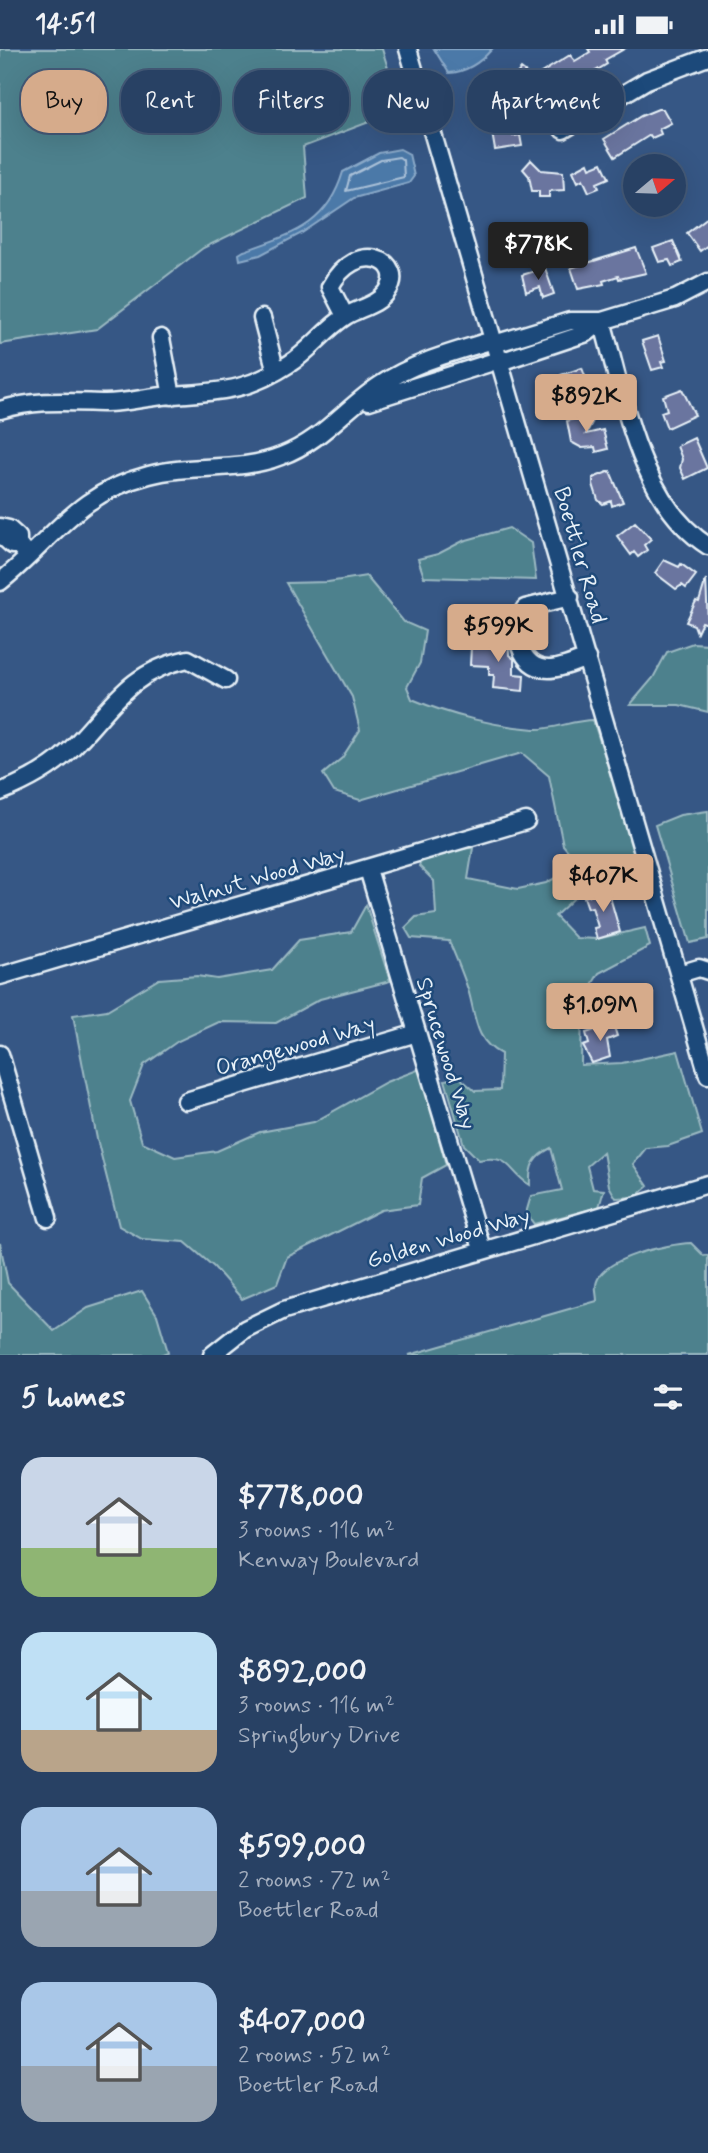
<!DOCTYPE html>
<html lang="en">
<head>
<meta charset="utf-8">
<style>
	body { margin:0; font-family:Mynerve,sans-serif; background:#344c6d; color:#f1f3f6; height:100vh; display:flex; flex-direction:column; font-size:26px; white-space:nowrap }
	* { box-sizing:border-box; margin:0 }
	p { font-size:23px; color:#a5afbf }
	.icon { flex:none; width:38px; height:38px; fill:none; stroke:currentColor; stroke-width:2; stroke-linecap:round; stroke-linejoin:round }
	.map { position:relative; height:1306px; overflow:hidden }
	.details { display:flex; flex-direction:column; background:#284164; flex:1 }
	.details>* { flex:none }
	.top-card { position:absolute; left:21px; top:21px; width:667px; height:63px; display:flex; gap:14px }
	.needle { width:46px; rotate:71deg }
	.buttons { position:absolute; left:623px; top:105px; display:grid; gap:14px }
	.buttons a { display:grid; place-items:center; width:63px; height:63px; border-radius:50%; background:#284164; box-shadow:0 7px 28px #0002,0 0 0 2px #445a78; font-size:35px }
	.price { position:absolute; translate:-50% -60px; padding:0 16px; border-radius:7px; background:#d6ab8b; color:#111; font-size:23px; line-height:46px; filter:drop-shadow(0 2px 4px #0008) }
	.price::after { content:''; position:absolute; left:50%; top:42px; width:21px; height:16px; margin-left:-10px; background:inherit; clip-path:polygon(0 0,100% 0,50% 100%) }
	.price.on { background:#222; color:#fff }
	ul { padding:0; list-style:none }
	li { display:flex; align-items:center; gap:21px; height:175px; padding:0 21px }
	li span { display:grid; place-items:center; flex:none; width:196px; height:140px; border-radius:21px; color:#555 }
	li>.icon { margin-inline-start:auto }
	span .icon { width:84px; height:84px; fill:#fffc; stroke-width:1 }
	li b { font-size:30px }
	h2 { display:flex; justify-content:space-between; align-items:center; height:84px; padding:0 21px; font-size:30px }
	.pill { padding:0 24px; border-radius:28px; background:#284164; box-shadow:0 7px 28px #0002,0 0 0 2px #445a78; font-size:24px; line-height:63px }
	.pill.on { background:#d6ab8b; color:#111 }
	.status { display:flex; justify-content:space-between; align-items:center; height:49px; padding:0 35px; background:#284164; direction:ltr }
	.status svg { height:19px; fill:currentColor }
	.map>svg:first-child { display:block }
</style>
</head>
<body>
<div class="status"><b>14:51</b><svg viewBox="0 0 49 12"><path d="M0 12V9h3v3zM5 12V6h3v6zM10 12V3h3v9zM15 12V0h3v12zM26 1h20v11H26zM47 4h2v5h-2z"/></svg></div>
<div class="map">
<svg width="708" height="1306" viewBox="0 0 708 1306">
	<rect width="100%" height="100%" fill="#365785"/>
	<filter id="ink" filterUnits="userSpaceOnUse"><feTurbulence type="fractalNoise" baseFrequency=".0143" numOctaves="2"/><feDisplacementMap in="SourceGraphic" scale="14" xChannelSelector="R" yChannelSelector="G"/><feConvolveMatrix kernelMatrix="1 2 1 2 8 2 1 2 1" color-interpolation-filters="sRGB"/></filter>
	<g filter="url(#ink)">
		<path fill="#4e818d" stroke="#9bb9c2" stroke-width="2" d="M0 0H382L401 61 303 98 307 149 203 199 97 280 0 295Z
			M509 479 531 494 536 531 424 528 418 510 438 505 463 492Z
			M366 527 404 573 425 582 420 614 407 638 412 650C449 666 494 677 534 680 553 681 573 671 593 671L645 830 596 839 590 829 584 840 555 867 576 889 597 890 645 879 650 897 599 924 582 952 581 1016 622 1014 678 1002 702 1085 668 1097 646 1099 633 1115 648 1137 635 1148 616 1149 609 1137 603 1103 587 1117 593 1140 604 1141 599 1158 534 1175 526 1164 531 1147 562 1141 551 1099C533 1108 529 1117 530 1136 507 1122 512 1105 479 1111L464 1096 445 1031 459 1028 475 1042 500 1041 501 1005C475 992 476 969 469 944 464 927 456 909 449 892L411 889 405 879 416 868 436 865 434 832 419 817 423 808C441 810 454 798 473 799L468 830 518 840 546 834 572 820 588 826 563 796 549 727 522 704 360 751 334 743 323 725 342 709 360 681 352 648 286 534 328 533Z
			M693 594 708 595V663L679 656H630L653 629 667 603Z
			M708 762V890L690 894 655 776 680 766Z
			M366 856 390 932 320 950 276 974 219 973 178 992 144 1016 130 1052 142 1093 175 1108 217 1102 260 1083 314 1073 386 1033 420 1020 446 1116 422 1129 418 1156 381 1161 287 1208 277 1235 242 1250 214 1218 185 1193 142 1190 119 1177 97 1090 73 966 107 961 159 930 197 927 217 930 272 921 299 891 351 883Z
			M0 1194 8 1234 54 1282 88 1259 142 1242 157 1266 168 1303 160 1306H0Z
			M691 1194 704 1207 708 1206V1306H409L597 1252C597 1247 595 1240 596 1236 600 1208 669 1195 691 1194Z"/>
		<path fill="#4c79a8" stroke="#8aa9c8" stroke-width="2" d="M434 0H492C480 14 467 23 449 24Z
			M400 100 409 105 414 127 409 134 354 149 302 184 260 206 240 211 239 205 244 202C292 185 327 177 343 123L379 104Z"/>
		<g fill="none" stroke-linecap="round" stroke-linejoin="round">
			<path stroke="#aac1d8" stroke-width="2" d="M399 108 403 111 404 128 346 142 350 127 381 111Z"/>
		</g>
		<path fill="#6a749f" stroke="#e8f1f8" stroke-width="2" d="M588 0H624L605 11 607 15 574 35 571 30 554 39 548 29 523 63 499 44 521 20 533 29 570 6 575 12 590 3Z
			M658 60H663L671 74 659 80 661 85 652 89 650 86 615 108 604 90 641 67Z
			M510 69 513 87 520 86 522 97 495 101 490 72Z
			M531 111 541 121 563 123 564 141 549 142V148H539V142H532L529 127 523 120Z
			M588 114 590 119 602 114 609 129 597 134 599 139 589 143 583 130 578 133 573 122Z
			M708 168V196L700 202 687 184Z
			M673 192 682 213 672 217 669 211 659 213 653 199Z
			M636 199 646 224 619 230 618 227 603 232 604 235 578 240 571 219Z
			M545 219 554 245 543 249 540 238 526 243 522 226Z
			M658 287 666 312 661 313 663 318 652 321 642 292Z
			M582 319 593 348 567 357 561 341 566 340 561 326Z
			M682 340 695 366 667 379 661 363 667 361 663 347Z
			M591 365 593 372 586 385 603 381 608 400 596 403 595 398 582 399 571 393 567 372Z
			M694 389 707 419 685 430 680 419 682 410 677 397Z
			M610 422 623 453 612 457 611 452 603 455 598 451 593 435V429Z
			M635 473 651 490 644 496 647 501 638 508 634 503 631 506 617 487Z
			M664 511 679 518 681 515 696 526 686 539 682 536 676 540 655 524Z
			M706 530 708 575 702 573 697 584 694 576 686 573 696 552 699 553Z
			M491 588 508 589 509 606 514 610V625L524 626 523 642 493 639 494 626H489V617L470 616 471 598 490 599Z
			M608 841 620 883 597 890 594 879 598 878 592 858 588 859 584 848Z
			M613 975 617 987 607 991 610 1008 592 1014 583 997 589 995 586 984Z"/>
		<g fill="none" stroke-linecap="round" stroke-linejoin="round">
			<g stroke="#e8f1f8" stroke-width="21">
				<path id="minor" d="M408 0 708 1026
					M563 81 647 31 708 8
					M262 269 276 323
					M602 272C624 347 638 452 708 497
					M161 289 172 347
					M494 295 570 272H602L675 250 708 233
					M500 313 587 284 602 272
					M369 352 499 311
					M0 361C37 350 67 353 105 354 125 354 143 349 163 347 215 342 243 345 289 315 310 302 325 280 346 267 359 259 378 256 387 243 409 212 356 188 330 238L345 267
					M18 495 12 496 2 487 0 478 9 480 18 488V495L27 507
					M0 533C54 490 75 445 149 426 193 414 238 424 281 407 322 392 345 359 380 336 414 313 454 303 493 291
					M570 548 525 559C510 580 519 620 549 620 561 620 576 613 587 609
					M0 743C26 733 49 721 70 701 110 662 126 623 188 610L226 631
					M368 820 482 1200
					M679 925 699 919 708 922
					M0 927 526 772
					M0 1005 48 1169
					M186 1052 417 984
					M212 1306 245 1280 284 1261 708 1135"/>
			</g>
			<use href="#minor" stroke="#1f4a7a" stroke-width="16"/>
		</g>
	</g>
	<g text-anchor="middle" stroke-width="5" stroke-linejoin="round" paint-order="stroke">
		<g font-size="23" fill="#e8f1f8" stroke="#1f4a7a">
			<text transform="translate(581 506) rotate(74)" y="8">Boettler Road</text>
			<text transform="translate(257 828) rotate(-16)" y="8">Walnut Wood Way</text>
			<text transform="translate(295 996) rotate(-16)" y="8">Orangewood Way</text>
			<text transform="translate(447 1004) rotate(73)" y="8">Sprucewood Way</text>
			<text transform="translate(448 1188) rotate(-16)" y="8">Golden Wood Way</text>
		</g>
	</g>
</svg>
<div class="buttons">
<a><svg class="needle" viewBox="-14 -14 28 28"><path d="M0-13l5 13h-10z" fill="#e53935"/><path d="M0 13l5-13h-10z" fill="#a5afbf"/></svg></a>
</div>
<b class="price on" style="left:538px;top:233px">$778K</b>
<b class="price" style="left:586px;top:385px">$892K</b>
<b class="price" style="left:498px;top:615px">$599K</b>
<b class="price" style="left:603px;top:865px">$407K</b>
<b class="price" style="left:600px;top:994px">$1.09M</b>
<div class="top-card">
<a class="pill on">Buy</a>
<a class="pill">Rent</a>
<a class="pill">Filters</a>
<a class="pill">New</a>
<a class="pill">Apartment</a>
</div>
</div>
<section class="details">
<h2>5 homes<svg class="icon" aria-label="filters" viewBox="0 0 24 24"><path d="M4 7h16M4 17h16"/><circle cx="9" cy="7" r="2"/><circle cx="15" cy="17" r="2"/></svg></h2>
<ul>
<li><span style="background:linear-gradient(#c9d6e8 65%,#8fb573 0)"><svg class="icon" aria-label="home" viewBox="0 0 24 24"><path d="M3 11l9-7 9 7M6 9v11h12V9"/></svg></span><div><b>$778,000</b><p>3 rooms · 116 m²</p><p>Kenway Boulevard</p></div></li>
<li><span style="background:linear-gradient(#bfe0f5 70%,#b9a48a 0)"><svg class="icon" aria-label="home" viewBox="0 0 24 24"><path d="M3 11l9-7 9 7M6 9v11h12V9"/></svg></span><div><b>$892,000</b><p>3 rooms · 116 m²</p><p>Springbury Drive</p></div></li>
<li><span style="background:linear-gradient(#a9c7e8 60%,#9aa5b1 0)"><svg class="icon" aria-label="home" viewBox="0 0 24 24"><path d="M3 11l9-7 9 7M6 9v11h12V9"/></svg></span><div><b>$599,000</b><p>2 rooms · 72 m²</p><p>Boettler Road</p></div></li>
<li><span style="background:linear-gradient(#a9c7e8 60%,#9aa5b1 0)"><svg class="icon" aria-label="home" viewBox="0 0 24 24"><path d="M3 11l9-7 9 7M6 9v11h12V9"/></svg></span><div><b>$407,000</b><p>2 rooms · 52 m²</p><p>Boettler Road</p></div></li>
</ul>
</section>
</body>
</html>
